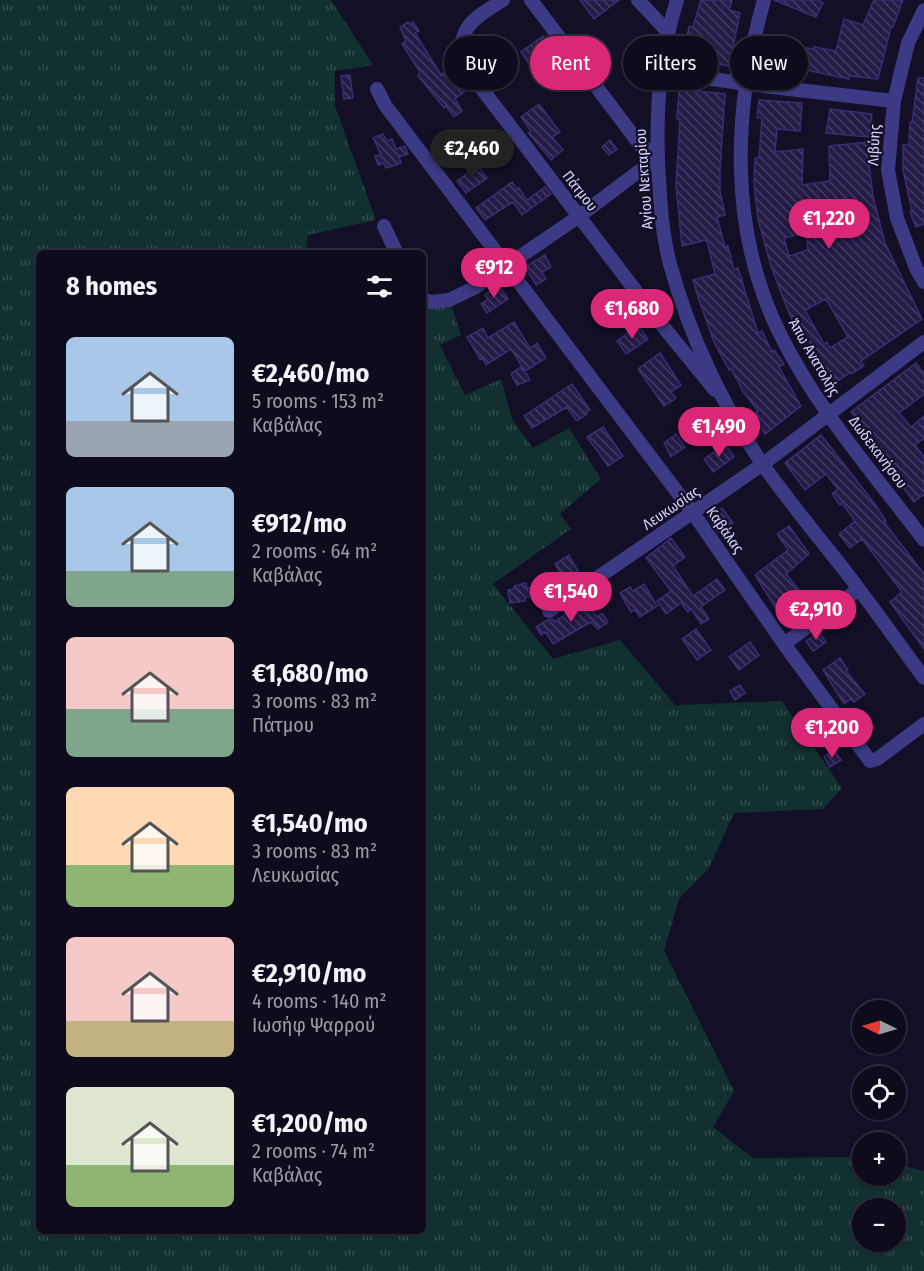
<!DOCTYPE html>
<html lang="en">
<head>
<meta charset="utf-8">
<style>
	body { margin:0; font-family:"Fira Sans Condensed",sans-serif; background:#171425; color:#f1f3f6; height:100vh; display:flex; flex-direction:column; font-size:22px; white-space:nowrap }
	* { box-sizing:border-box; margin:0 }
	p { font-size:20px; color:#9b9ba3 }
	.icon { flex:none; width:33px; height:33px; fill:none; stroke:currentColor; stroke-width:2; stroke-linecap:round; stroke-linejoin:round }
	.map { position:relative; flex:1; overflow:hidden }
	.panel { position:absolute; left:36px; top:250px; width:390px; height:984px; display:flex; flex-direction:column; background:#0e0b1c; border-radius:9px; box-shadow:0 2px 4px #0004,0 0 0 2px #2e2b3b }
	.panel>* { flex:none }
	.guide { position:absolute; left:444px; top:36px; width:390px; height:54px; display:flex; gap:12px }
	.needle { width:39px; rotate:275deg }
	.tools { position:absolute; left:852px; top:1000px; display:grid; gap:12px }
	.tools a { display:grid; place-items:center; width:54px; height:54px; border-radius:50%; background:#0e0b1c; box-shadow:0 2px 4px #0004,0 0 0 2px #2e2b3b; font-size:30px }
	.price { position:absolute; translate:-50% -51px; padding:0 14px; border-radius:21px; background:#db2777; color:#fff; font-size:20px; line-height:39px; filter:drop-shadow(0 2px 3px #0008) }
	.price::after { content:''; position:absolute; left:50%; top:36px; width:18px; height:14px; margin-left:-9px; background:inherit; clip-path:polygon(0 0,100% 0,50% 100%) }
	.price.on { background:#222; color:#fff }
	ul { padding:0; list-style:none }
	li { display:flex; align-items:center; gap:18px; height:150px; padding:0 30px }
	li span { display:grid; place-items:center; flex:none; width:168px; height:120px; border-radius:9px; color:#555 }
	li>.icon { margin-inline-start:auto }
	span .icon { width:72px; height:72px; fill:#fffc; stroke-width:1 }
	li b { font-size:26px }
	h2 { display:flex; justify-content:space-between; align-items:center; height:72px; padding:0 30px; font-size:26px }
	.chip { padding:0 21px; border-radius:27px; background:#0e0b1c; box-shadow:0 2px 4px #0004,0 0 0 2px #2e2b3b; font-size:21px; line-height:54px }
	.chip.on { background:#db2777; color:#fff }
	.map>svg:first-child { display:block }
</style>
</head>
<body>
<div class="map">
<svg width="924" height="1271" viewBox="0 0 924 1271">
	<defs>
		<pattern id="grass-tufts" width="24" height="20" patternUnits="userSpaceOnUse" patternTransform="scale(1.5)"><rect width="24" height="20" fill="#12302f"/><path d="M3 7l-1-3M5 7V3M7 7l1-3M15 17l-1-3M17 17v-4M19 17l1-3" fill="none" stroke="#344d4e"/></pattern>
		<pattern id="building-back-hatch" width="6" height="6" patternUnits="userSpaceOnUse" patternTransform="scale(1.5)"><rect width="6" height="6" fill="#241b47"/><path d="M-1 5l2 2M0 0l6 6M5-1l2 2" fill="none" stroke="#433b63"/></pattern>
	</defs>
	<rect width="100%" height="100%" fill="#130f26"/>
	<path fill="url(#grass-tufts)" fill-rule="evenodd" d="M0 0H331L373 65 335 71V106L376 220 308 235 306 253 39 254V1232H423V311L451 304 461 335 440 345 465 395 501 379 512 419 533 448 569 428 601 479 560 514 571 529 493 584 553 659 620 640 675 705 782 701 842 788 823 809 734 813 709 868 679 899 664 951 734 1091 713 1127 753 1158 862 1157V1176H896V1164L924 1171V1271H0ZM862 1209H896V1242H862Z"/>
	<path fill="url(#building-back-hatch)" stroke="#3b2d73" stroke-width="1.5" fill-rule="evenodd" d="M580 0H619L594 19Z
		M701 0H732L729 10 740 13 729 66 682 57 689 27H693Z
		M774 0H818L823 3 816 17Z
		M874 0H903L893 27H891L878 79 849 76V79L797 68 796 71 765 67 769 42 814 49V47L836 51 844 19 863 25Z
		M408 22 409 24 413 22 419 31 415 33 441 75 445 71 448 75 450 73 465 91 455 99 462 111 454 117 446 106 444 108 418 76 420 72 402 44 406 41 400 27Z
		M543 36 552 49 530 65 521 52Z
		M350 75 353 98 344 99 341 76Z
		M918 78H924V224L916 227 910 212 912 211 903 170V145H909L910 122H912Z
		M679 89 725 94 720 170V191L725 215 717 217 725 247 728 246 734 270 738 268 758 333 762 331 772 352 774 350 784 364 779 367 801 406 765 434 754 414 758 411 744 393 731 369 729 370 714 342 699 300 693 280 715 274 708 245 706 240 682 246 676 186 680 119H677Z
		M759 100 802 103 800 131 777 129 775 152 803 149 802 185 830 181 829 146 868 142V147H870L871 165H869L873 197 885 243 922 319 861 361 864 366 851 374 850 372 832 386H828L795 327 783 298 770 263 758 219 754 184 755 158H759L762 118H757ZM806 233 808 250 789 256 784 238ZM826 299 848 337 830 348 827 342 824 344 805 310Z
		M539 104 560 132 552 137 563 150 551 160 528 133 531 131 521 117Z
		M830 109 872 114 869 137 826 133Z
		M383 134 387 141 392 139 396 149 405 146 408 154 399 157 401 163 386 168 384 163 378 165 375 156 381 155 373 138Z
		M610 140 617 149 609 155 602 147Z
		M478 166 487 178 466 193 457 181Z
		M512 182 517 189 519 188 527 200 545 187 551 194 522 215 513 202 485 220 476 208Z
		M545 255 551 267 542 272 546 279 536 285 525 267Z
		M499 285 508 299 487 313 481 304 488 299 485 295Z
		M514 322 530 348 537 343 546 358 525 371 511 349 486 365 482 358 480 359 467 337 483 328 488 338Z
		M638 325 648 339 626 354 617 341Z
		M660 353 681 385 671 392 676 398 664 406 638 369Z
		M916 363 924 373V394L899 413 911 427 924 416V438L915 445 924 457V494L914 502 877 452 880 450 851 412Z
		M522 366 530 380 517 385 511 374Z
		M572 384 590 410 586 412 587 414 578 420H576L567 407 532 428 524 416Z
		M603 427 623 456 608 466 587 437Z
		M676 434 685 447 671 457 664 443Z
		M821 435 875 504 886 521 884 522 924 574V649L890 602 902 592 862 539 850 548 839 534 855 521 842 503 840 505 832 494 838 489 826 474 805 490 785 463Z
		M725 444 734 457 713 472 704 459Z
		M722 508 733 523 719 533 708 518Z
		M789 526 809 554 786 574 810 603 806 606 808 608 786 624 755 575 788 550 777 534Z
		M671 538 685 557 673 566 693 596 717 579 725 590 701 607 709 619 701 624 691 609 688 612 681 603 666 614 657 601 671 591 646 558Z
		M569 555 578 571 556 584 558 587 546 593 545 591 541 592 525 598V601L510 603 508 590 514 589V586L526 583 527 589 560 572 555 564Z
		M644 584 657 606 640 617 635 610 631 612 620 593 630 587 633 591Z
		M587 601 597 617 602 613 608 622 598 629 591 622 553 644 546 632 541 635 536 627 547 620 553 619 554 622Z
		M696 629 711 650 697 660 682 639Z
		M819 632 826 642 813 651 806 641Z
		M750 642 759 655 739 670 729 657Z
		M840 658 848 670 846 671 865 694 854 702 851 699 844 704 823 670Z
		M740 685 745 693 735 700 730 691Z
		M834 750 841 760 830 767 824 757Z"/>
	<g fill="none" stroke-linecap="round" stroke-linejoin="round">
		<path stroke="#3d3a85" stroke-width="14" d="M503 0C473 19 453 29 466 68L661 324 715 390
			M638 0 667 31
			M677 0C660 55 656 104 658 161 660 196 661 230 670 264 689 334 722 405 763 465 790 503 820 539 849 576 875 610 899 644 924 678
			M764 0C733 110 728 229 780 334 817 409 874 474 924 540
			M924 10 908 43 894 101 888 170 897 218 916 268 924 282
			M660 71 746 84 894 101
			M377 89 385 105 693 513 784 644 870 761 877 759 924 724
			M384 226 397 254
			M423 299 430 302 449 300 474 288 578 217 658 157 641 146 531 0
			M549 611 763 464 924 342
			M784 644 859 589"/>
	</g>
	<g text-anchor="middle" stroke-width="4.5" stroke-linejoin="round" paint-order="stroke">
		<g font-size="15" fill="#d9d4ff" stroke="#130f26">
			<text transform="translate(874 145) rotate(-87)" y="5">Λιβύης</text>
			<text transform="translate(644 179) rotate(-94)" y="5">Αγίου Νεκταρίου</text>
			<text transform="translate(580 191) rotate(52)" y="5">Πάτμου</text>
			<text transform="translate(814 357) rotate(60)" y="5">Άπω Ανατολής</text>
			<text transform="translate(878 452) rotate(53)" y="5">Δωδεκανήσου</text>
			<text transform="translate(671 508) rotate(-34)" y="5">Λευκωσίας</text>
			<text transform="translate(725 530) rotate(55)" y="5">Καβάλας</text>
		</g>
	</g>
</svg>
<div class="tools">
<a><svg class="needle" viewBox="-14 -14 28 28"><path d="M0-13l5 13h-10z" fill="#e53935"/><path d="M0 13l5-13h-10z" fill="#9b9ba3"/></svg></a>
<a><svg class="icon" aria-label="locate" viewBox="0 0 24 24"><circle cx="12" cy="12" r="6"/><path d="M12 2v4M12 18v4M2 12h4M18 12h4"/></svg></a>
<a>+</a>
<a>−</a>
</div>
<b class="price on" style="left:472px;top:180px">€2,460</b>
<b class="price" style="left:829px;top:250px">€1,220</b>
<b class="price" style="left:494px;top:299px">€912</b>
<b class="price" style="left:632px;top:340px">€1,680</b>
<b class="price" style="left:719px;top:458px">€1,490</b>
<b class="price" style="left:571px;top:623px">€1,540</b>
<b class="price" style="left:816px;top:641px">€2,910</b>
<b class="price" style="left:832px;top:759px">€1,200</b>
<div class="guide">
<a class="chip">Buy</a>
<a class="chip on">Rent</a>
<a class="chip">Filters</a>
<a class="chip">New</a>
</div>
<section class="panel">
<h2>8 homes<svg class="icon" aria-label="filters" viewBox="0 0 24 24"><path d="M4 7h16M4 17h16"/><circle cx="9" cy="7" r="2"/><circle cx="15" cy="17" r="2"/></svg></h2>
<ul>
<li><span style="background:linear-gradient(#a9c7e8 70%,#9aa5b1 0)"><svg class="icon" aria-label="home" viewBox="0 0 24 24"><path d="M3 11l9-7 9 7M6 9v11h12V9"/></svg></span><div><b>€2,460/mo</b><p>5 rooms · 153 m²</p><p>Καβάλας</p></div></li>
<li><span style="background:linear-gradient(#a9c7e8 70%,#7fa58c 0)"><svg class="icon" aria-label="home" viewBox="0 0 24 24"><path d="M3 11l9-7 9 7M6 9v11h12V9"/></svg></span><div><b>€912/mo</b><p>2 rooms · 64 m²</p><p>Καβάλας</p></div></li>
<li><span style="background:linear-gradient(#f6c9c9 60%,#7fa58c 0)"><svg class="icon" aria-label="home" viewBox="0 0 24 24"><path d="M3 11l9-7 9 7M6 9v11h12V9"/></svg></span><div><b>€1,680/mo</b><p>3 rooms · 83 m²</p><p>Πάτμου</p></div></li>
<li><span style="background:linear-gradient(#ffd9b3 65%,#8fb573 0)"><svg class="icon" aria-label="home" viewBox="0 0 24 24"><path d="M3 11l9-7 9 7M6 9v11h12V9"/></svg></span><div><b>€1,540/mo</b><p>3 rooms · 83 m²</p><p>Λευκωσίας</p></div></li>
<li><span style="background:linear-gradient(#f6c9c9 70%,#c2b280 0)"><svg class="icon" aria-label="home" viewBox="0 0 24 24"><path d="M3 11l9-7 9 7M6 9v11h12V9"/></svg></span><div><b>€2,910/mo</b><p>4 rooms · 140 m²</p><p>Ιωσήφ Ψαρρού</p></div></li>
<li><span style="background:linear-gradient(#dfe7d0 65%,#8fb573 0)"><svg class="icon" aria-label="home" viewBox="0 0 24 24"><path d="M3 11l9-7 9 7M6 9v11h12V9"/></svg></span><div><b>€1,200/mo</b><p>2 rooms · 74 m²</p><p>Καβάλας</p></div></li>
</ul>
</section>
</div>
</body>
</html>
